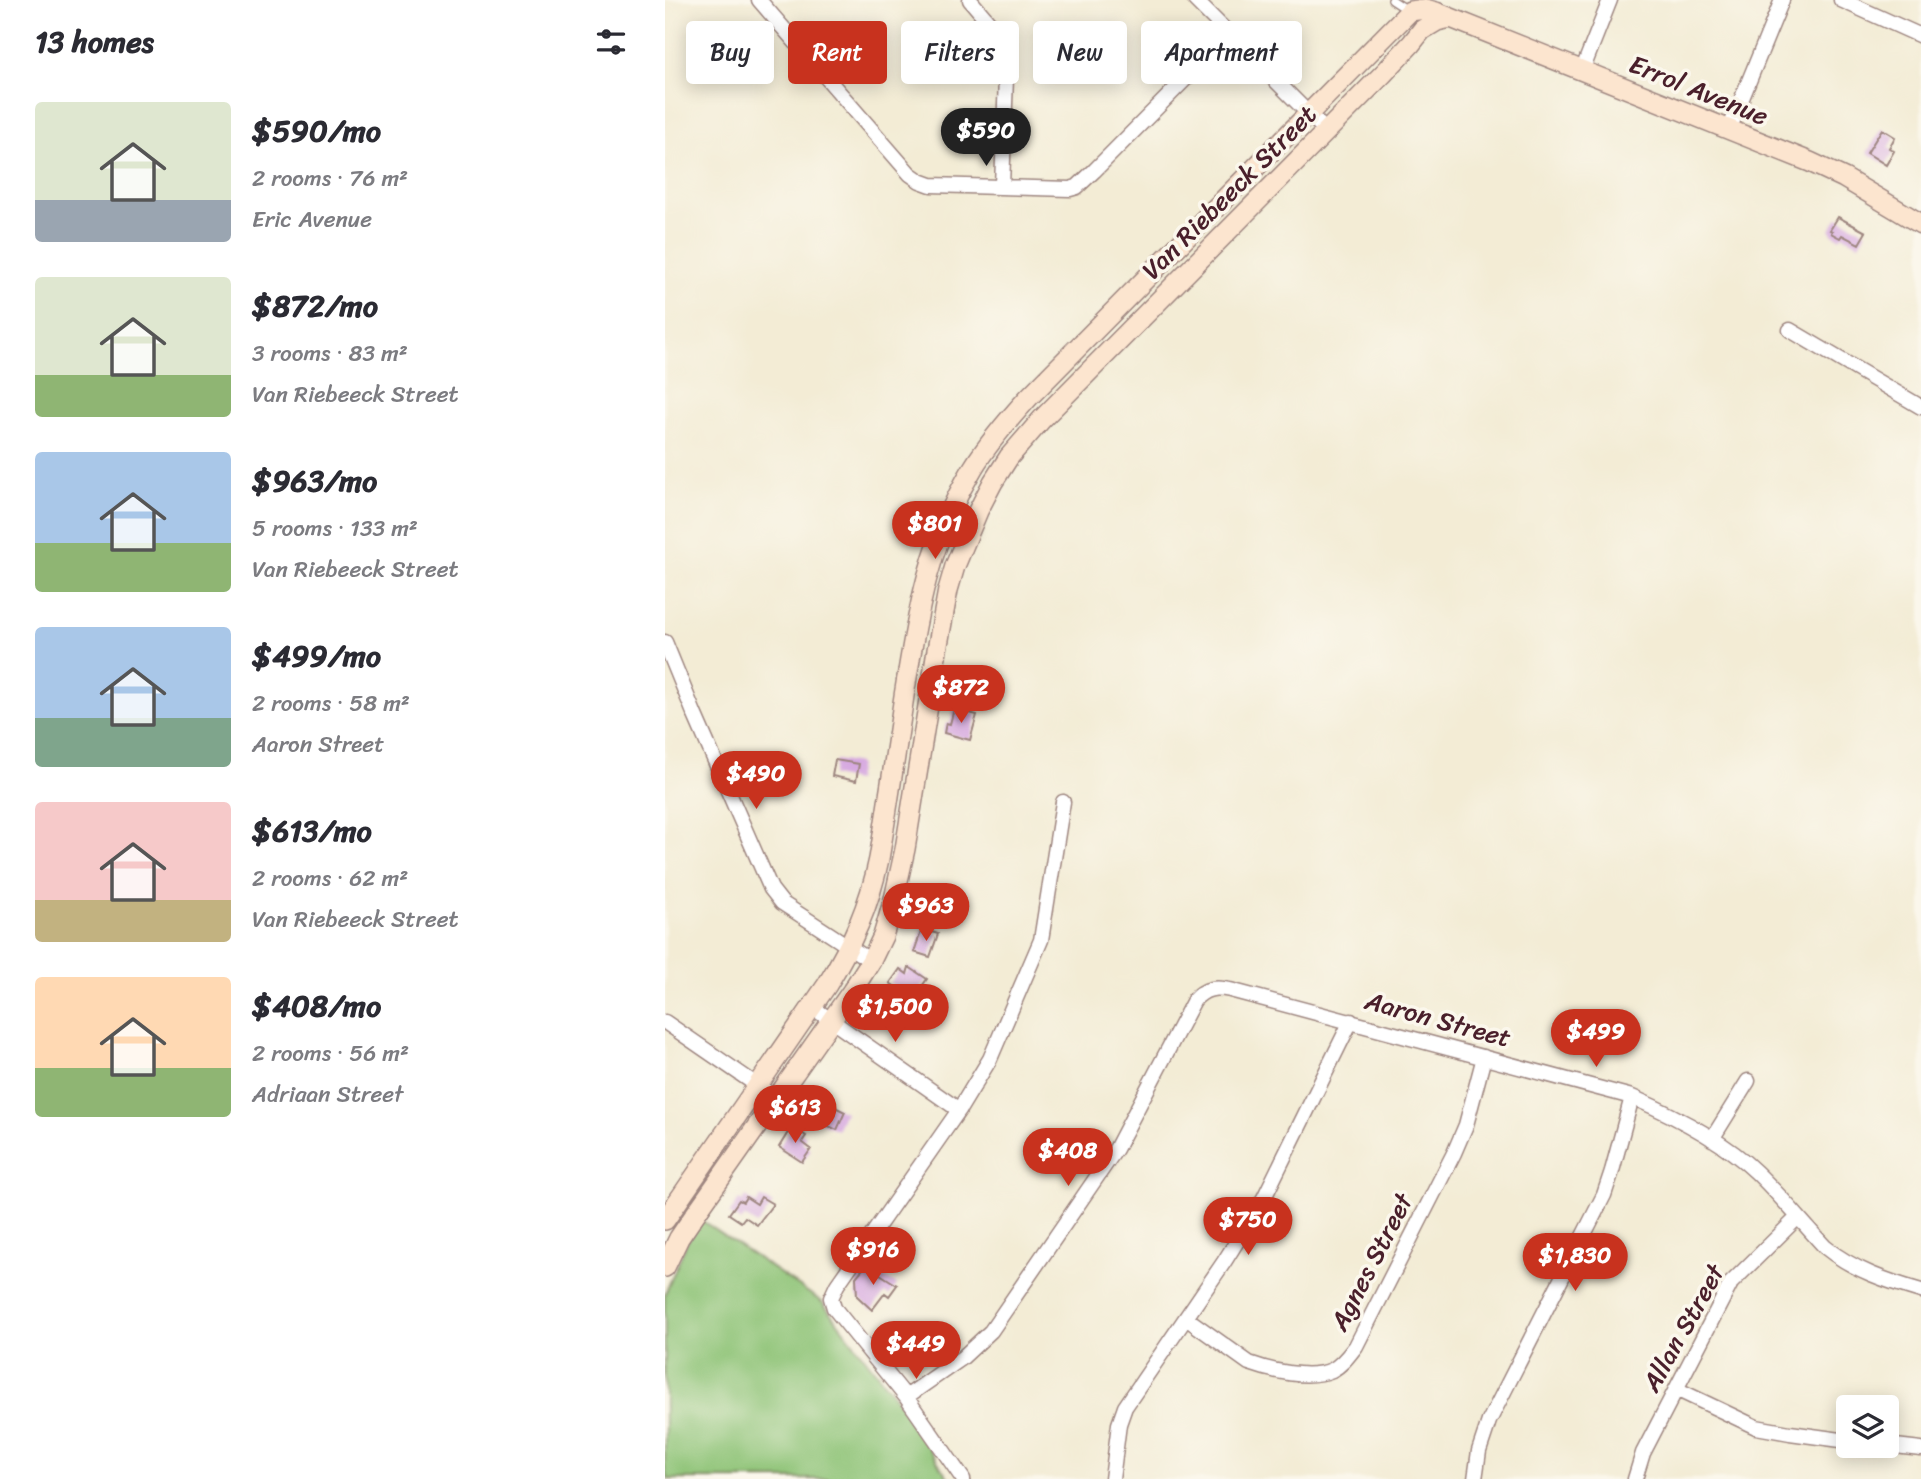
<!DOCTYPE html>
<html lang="en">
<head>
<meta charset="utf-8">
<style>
	body { margin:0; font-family:Sriracha,sans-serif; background:#f2f2f3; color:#2b2b33; height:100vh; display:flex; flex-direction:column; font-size:26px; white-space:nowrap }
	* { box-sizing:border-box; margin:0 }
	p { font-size:23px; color:#7c7c81 }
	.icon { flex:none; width:38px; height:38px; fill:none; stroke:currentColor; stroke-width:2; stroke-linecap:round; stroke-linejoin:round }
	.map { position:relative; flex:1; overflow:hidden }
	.side { display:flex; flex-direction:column; background:#fff; width:665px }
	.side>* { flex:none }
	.guide { position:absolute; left:21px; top:21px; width:665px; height:63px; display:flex; gap:14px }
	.buttons { position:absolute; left:1171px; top:1395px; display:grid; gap:14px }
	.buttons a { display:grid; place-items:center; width:63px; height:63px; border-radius:7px; background:#fff; box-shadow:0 4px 18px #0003; font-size:35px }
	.price { position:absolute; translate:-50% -60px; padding:0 16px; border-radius:24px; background:#c8321e; color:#fff; font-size:23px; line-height:46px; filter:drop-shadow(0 2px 4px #0008) }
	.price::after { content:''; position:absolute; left:50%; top:42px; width:21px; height:16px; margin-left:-10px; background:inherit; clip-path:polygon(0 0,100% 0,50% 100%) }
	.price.current { background:#222; color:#fff }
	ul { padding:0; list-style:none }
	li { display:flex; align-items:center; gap:21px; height:175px; padding:0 35px }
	li span { display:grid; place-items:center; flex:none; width:196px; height:140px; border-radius:7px; color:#555 }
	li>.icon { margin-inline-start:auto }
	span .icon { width:84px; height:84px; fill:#fffc; stroke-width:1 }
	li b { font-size:30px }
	h2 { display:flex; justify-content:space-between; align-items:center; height:84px; padding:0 35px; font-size:30px }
	.chip { padding:0 24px; border-radius:7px; background:#fff; box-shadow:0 4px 18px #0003; font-size:24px; line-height:63px }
	.chip.current { background:#c8321e; color:#fff }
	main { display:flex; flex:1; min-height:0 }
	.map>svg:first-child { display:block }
</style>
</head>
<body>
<main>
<section class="side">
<h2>13 homes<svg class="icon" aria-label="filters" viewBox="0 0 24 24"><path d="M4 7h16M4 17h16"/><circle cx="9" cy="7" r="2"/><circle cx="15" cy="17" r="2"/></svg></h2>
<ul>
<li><span style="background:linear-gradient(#dfe7d0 70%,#9aa5b1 0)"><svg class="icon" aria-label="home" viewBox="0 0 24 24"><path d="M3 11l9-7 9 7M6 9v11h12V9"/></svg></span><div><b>$590/mo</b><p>2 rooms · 76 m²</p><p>Eric Avenue</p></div></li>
<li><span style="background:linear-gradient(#dfe7d0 70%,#8fb573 0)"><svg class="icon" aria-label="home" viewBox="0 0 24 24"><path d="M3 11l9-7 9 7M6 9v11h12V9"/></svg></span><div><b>$872/mo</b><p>3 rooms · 83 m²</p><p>Van Riebeeck Street</p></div></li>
<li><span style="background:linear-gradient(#a9c7e8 65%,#8fb573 0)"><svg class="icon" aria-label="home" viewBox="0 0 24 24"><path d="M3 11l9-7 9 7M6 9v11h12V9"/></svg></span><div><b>$963/mo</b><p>5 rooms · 133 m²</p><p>Van Riebeeck Street</p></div></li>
<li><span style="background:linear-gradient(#a9c7e8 65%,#7fa58c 0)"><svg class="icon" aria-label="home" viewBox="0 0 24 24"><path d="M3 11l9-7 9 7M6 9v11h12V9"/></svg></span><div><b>$499/mo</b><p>2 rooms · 58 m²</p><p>Aaron Street</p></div></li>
<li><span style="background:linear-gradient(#f6c9c9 70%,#c2b280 0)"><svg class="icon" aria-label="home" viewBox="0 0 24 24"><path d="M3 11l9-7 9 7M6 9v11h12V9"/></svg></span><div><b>$613/mo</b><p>2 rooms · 62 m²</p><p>Van Riebeeck Street</p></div></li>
<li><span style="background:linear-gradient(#ffd9b3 65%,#8fb573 0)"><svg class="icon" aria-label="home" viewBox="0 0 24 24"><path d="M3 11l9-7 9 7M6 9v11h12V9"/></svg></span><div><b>$408/mo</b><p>2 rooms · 56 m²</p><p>Adriaan Street</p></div></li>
</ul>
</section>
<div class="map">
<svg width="1256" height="1479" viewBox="0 0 1256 1479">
	<rect width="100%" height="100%" fill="#fbf7ec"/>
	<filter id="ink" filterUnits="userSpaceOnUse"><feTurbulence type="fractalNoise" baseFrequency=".0143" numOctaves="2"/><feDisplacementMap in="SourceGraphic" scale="14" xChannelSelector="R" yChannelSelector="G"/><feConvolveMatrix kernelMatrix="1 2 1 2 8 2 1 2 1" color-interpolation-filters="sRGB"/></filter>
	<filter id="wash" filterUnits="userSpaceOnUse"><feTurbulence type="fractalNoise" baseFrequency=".00686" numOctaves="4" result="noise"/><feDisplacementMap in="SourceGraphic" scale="28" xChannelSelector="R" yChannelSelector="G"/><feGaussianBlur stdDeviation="1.57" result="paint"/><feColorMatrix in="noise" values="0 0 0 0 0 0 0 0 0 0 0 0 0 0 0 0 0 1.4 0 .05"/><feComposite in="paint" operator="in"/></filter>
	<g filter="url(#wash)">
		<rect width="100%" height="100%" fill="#f3ecd5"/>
		<path fill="#8dc376" stroke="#6c7150" stroke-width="2" d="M36 1220 157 1302 234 1402 284 1479H2L0 1468V1294L22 1242Z"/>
		<g id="blocks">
			<path fill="#d5a6e0" d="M1217 129 1230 137 1224 148 1229 151 1221 165 1202 153Z
				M1173 217 1201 232 1194 244 1177 235 1175 238 1166 233 1167 231 1165 230Z
				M289 709 312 715 305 740 279 733 281 723 285 724Z
				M170 760 194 764 191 781 167 776Z
				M263 889 292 894 289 910 261 906Z
				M257 929 273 934 265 957 249 952Z
				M244 967 262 979 248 999 225 983 235 969 242 974Z
				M142 1093 180 1112 172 1130 133 1112Z
				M127 1126 141 1136 137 1142 146 1149 137 1162 114 1147Z
				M81 1197 92 1204 96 1197 108 1204 92 1225 80 1217 76 1222 64 1214 74 1200 78 1202Z
				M201 1265 232 1285 224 1296 220 1293 207 1310 192 1296 191 1277Z"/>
		</g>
	</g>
	<g filter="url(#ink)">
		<use href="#blocks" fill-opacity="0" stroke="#9e8680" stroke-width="2"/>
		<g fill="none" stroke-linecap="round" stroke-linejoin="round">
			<g stroke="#9e8680" stroke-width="10">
				<path id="lane" d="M727 0 744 11"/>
			</g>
			<g stroke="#9e8680" stroke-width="17">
				<path id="street" d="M94 0 245 174 255 181 266 185 405 189 412 187 429 171 565 34
					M305 0 333 33 342 50 337 186
					M530 0 661 131
					M1176 0 1256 36
					M917 71 945 0
					M1064 130 1117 0
					M1125 330 1256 407
					M0 642 29 713 106 889 117 903 206 961
					M147 1007 294 1110
					M0 1022 112 1099
					M1047 1139 1083 1081
					M521 1318 584 1363C606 1371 644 1380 667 1370 677 1365 684 1355 691 1346L789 1153 801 1125 819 1057
					M1011 1389 1091 1427 1125 1433 1183 1441
					M241 1397 297 1358 326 1331 451 1149 529 1000C540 988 550 987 565 990L967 1097C1008 1115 1058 1140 1091 1172 1115 1195 1137 1222 1160 1247 1188 1270 1222 1281 1256 1291
					M1222 1445 1256 1449
					M298 1479 241 1397 169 1308 166 1298 172 1285 294 1110 325 1059 376 940 398 802
					M447 1479 454 1424 460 1407 559 1262 599 1198 686 1021
					M810 1479 814 1451 824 1421 939 1195 947 1171 967 1097
					M970 1479 978 1453 1066 1283 1132 1218"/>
			</g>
			<g stroke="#9e8680" stroke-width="22">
				<path id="secondary" d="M0 1220 162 985C187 944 204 907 214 859 223 805 231 750 239 696 252 613 264 541 308 468 324 442 344 419 364 397L745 11 760 9 771 12 1145 162 1179 178 1256 224
					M0 1267 14 1238 31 1213 187 991 206 961 218 936 229 899 240 849 272 650 283 590 290 566 313 511 328 482 344 457 377 419 718 74 746 44 757 30 772 21 786 18"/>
			</g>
			<use href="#lane" stroke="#fff" stroke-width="7"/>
			<use href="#street" stroke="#fff" stroke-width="14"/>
			<use href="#secondary" stroke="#fce5cf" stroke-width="19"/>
		</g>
	</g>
	<g text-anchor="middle" stroke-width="7" stroke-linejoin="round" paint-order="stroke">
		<g font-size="26" fill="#4a1f2b" stroke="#fbf7ec">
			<text transform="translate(1034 90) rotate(22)" y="9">Errol Avenue</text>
			<text transform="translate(564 192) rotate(-45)" y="9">Van Riebeeck Street</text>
			<text transform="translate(773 1019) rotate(15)" y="9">Aaron Street</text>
			<text transform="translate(706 1262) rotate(-63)" y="9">Agnes Street</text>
			<text transform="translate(1018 1328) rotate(-61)" y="9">Allan Street</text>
		</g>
	</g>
</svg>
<div class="buttons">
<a><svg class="icon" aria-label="layers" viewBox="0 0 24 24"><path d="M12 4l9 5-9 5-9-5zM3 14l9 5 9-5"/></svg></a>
</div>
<b class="price current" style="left:321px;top:168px">$590</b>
<b class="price" style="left:270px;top:561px">$801</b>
<b class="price" style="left:296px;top:725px">$872</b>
<b class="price" style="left:91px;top:811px">$490</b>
<b class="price" style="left:261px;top:943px">$963</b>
<b class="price" style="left:230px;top:1044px">$1,500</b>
<b class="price" style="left:931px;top:1069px">$499</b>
<b class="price" style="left:130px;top:1145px">$613</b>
<b class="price" style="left:403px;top:1188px">$408</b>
<b class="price" style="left:583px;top:1257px">$750</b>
<b class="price" style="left:208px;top:1287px">$916</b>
<b class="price" style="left:910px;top:1293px">$1,830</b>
<b class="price" style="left:251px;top:1381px">$449</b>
<div class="guide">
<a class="chip">Buy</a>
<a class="chip current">Rent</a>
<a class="chip">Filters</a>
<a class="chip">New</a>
<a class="chip">Apartment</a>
</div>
</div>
</main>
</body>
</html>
